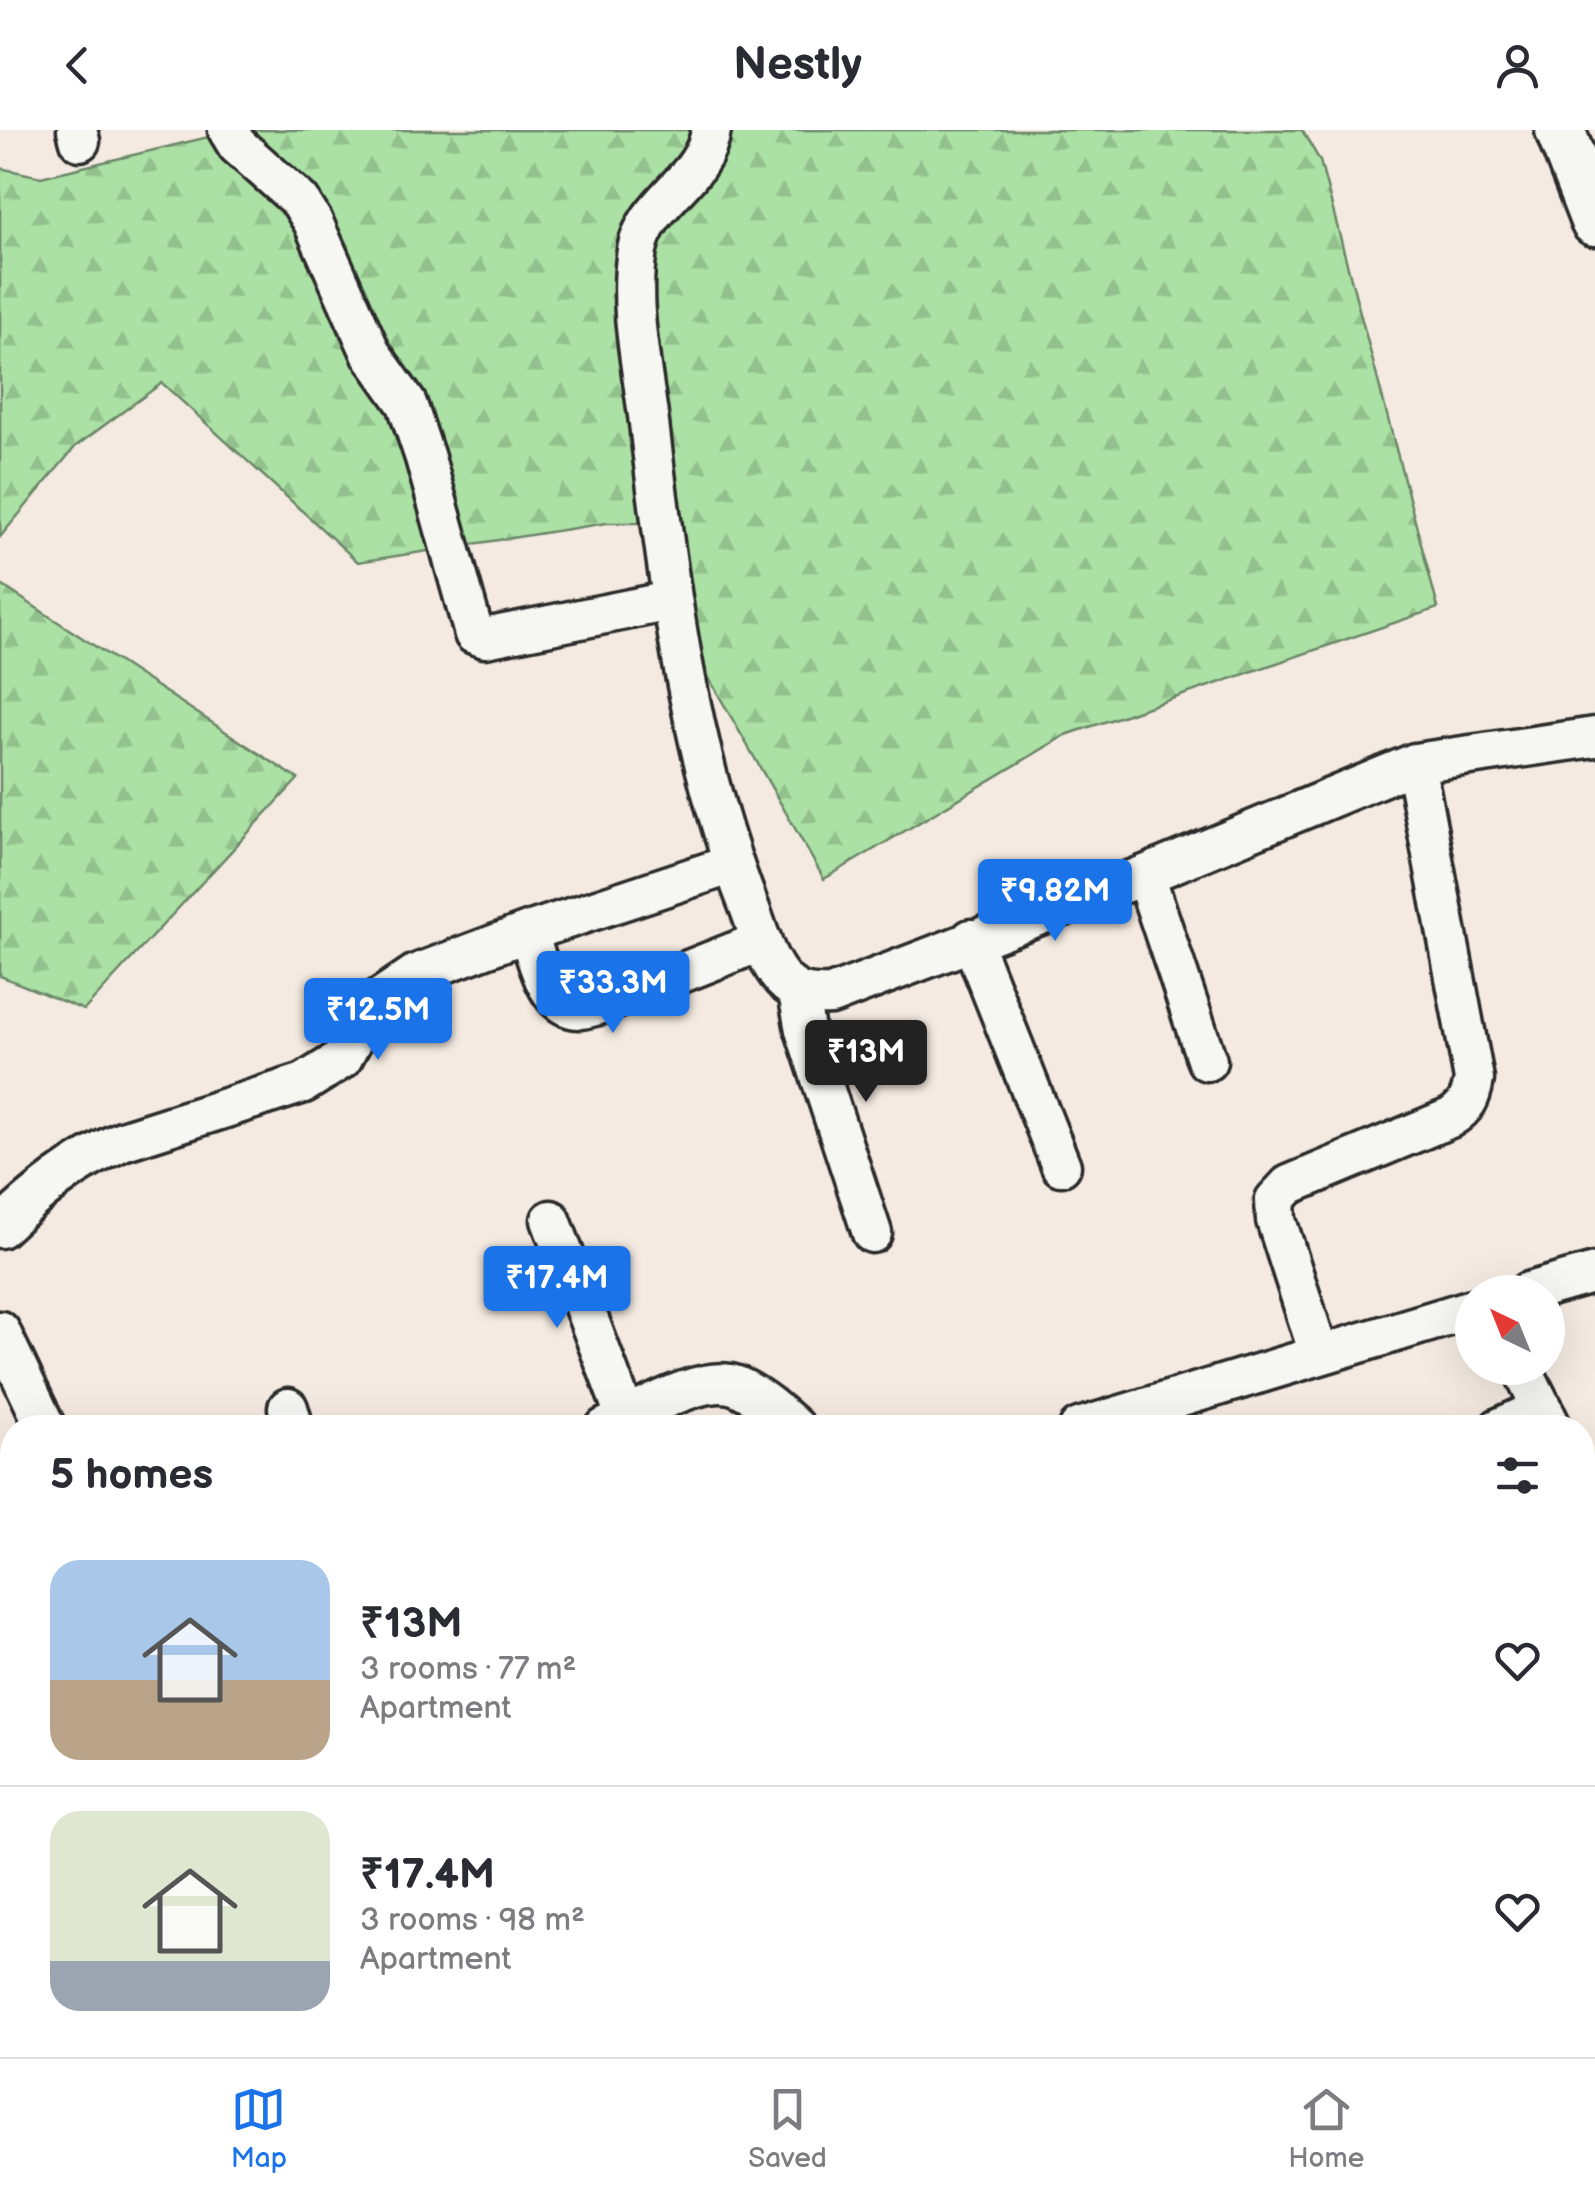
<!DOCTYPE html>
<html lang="en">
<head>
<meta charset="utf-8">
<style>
	body { margin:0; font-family:"Balsamiq Sans",sans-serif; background:#f2f2f3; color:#2b2b33; height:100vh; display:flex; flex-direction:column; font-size:38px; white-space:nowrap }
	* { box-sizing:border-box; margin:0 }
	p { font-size:32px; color:#7c7c81 }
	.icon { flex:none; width:55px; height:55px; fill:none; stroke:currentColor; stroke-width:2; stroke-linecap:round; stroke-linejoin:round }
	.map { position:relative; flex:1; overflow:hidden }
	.drawer { position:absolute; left:0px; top:1285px; width:1595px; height:642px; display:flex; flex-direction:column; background:#fff; border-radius:40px 40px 0 0; box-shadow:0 10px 40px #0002 }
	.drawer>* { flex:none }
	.needle { width:65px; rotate:317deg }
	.tools { position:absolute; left:1455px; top:1145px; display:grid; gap:20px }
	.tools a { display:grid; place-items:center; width:110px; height:110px; border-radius:50%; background:#fff; box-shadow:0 10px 40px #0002; font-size:50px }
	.price { position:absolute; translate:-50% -85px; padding:0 22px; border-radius:10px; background:#1a73e8; color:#fff; font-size:32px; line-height:65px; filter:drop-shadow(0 2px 5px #0008) }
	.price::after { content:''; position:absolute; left:50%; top:60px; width:30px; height:22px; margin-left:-15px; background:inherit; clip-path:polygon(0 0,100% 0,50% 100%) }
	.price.current { background:#222; color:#fff }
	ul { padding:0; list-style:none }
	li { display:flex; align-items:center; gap:30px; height:250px; padding:0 50px }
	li+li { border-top:2px solid #e1e1e2 }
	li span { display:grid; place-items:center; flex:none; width:280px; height:200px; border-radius:30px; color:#555 }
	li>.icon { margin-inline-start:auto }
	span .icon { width:120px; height:120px; fill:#fffc; stroke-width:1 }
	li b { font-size:42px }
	h2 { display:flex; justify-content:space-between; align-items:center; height:120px; padding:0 50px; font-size:42px }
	header { display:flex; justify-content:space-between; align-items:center; height:130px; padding:0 50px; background:#fff; font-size:45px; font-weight:600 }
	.tabs { display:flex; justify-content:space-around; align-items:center; height:140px; border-top:2px solid #e1e1e2; background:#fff; font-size:28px; color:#7c7c81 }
	.tabs a { display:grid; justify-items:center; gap:5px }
	.tabs .current { color:#1a73e8 }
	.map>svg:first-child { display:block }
</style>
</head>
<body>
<header><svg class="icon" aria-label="back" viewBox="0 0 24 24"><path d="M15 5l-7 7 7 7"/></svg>Nestly<svg class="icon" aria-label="person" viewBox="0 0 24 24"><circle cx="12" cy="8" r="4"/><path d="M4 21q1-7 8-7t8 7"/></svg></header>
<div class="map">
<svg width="1595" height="1927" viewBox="0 0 1595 1927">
	<defs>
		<pattern id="forest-firs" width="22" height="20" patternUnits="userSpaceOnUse" patternTransform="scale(2.5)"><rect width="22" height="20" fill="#abe1a4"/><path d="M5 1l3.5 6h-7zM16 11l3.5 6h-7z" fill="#93c18d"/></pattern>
	</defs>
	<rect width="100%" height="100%" fill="#f4eae1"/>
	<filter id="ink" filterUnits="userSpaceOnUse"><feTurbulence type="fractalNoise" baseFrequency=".01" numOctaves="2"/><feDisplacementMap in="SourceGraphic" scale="20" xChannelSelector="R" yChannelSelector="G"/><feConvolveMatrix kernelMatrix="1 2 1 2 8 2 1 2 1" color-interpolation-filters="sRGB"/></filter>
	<g filter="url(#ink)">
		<path fill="url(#forest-firs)" stroke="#6b8668" stroke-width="2.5" d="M238 0H1302L1320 31 1438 478 1066 605 824 749 675 489 646 393H607L358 432 162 253 76 316 0 407V38L41 47Z
			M0 454 298 649 84 880 0 846Z"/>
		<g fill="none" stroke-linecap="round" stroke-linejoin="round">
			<g stroke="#2b2b2b" stroke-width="28">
				<path id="service" d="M815 1915 821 1927"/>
			</g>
			<g stroke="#2b2b2b" stroke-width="45">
				<path id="minor" d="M77 0 80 11
					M228 0 237 15 300 71 313 92 371 223 407 274 425 328 474 504 485 508 670 471
					M711 0C705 50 646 70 637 120 628 176 642 237 649 293 668 455 689 621 748 774 758 799 765 830 783 850 797 865 812 866 831 865L1145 745 1415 633 1595 607
					M1145 745 1207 931
					M528 802C537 827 546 878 579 879 587 879 596 875 603 874L762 811
					M971 809 1061 1036
					M798 862 805 900 872 1103
					M551 1090 626 1288
					M0 1098C38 1062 74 1033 122 1011L304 953 342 929 373 873 416 844 528 802 733 734
					M1528 1162 1595 1143
					M0 1201 46 1298
					M1319 1224 1276 1090 1275 1070 1289 1055 1450 988C1466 978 1471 968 1474 949L1415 633
					M1522 1238 1552 1298
					M288 1278 294 1298
					M605 1298C638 1283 703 1242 737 1256 758 1265 778 1283 795 1298
					M1079 1298 1472 1179
					M1499 1298 1543 1278
					M1582 1360 1595 1387
					M1582 1622 1595 1617
					M1582 1797 1595 1792
					M1144 1915 1146 1927
					M32 1927 57 1915
					M1283 1927 1314 1915"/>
			</g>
			<g stroke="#2b2b2b" stroke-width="55">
				<path id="tertiary" d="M1560 0 1595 91
					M0 1881 12 1908"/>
			</g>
			<use href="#service" stroke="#f6f6f2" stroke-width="20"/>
			<use href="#minor" stroke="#f6f6f2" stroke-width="38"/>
			<use href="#tertiary" stroke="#f6f6f2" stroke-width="48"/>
		</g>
	</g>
</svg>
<div class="tools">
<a><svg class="needle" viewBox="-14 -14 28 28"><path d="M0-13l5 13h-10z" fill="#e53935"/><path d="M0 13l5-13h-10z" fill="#7c7c81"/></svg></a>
</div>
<b class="price" style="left:1055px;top:814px">₹9.82M</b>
<b class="price" style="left:613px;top:906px">₹33.3M</b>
<b class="price" style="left:378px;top:933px">₹12.5M</b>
<b class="price current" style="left:866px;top:975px">₹13M</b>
<b class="price" style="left:557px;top:1201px">₹17.4M</b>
<section class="drawer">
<h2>5 homes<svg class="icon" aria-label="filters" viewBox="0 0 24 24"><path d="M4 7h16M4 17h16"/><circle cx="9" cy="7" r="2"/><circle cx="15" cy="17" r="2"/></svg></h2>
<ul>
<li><span style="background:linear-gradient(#a9c7e8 60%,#b9a48a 0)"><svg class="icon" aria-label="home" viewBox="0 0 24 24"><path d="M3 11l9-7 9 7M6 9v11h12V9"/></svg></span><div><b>₹13M</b><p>3 rooms · 77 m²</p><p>Apartment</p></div><svg class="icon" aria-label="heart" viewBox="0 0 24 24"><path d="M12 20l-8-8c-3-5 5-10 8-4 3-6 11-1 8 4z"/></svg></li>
<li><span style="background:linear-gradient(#dfe7d0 75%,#9aa5b1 0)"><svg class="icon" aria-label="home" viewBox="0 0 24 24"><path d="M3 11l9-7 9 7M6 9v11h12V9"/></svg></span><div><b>₹17.4M</b><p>3 rooms · 98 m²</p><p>Apartment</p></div><svg class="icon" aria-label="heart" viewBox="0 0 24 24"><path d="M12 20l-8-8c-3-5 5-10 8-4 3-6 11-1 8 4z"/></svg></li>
</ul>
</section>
</div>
<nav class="tabs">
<a class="current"><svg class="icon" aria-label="map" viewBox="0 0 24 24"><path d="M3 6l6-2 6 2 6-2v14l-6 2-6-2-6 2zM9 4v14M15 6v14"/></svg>Map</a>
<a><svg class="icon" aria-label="saved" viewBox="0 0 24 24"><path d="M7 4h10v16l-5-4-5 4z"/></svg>Saved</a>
<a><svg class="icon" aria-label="home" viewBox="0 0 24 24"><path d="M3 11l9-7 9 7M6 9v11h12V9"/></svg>Home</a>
</nav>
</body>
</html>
